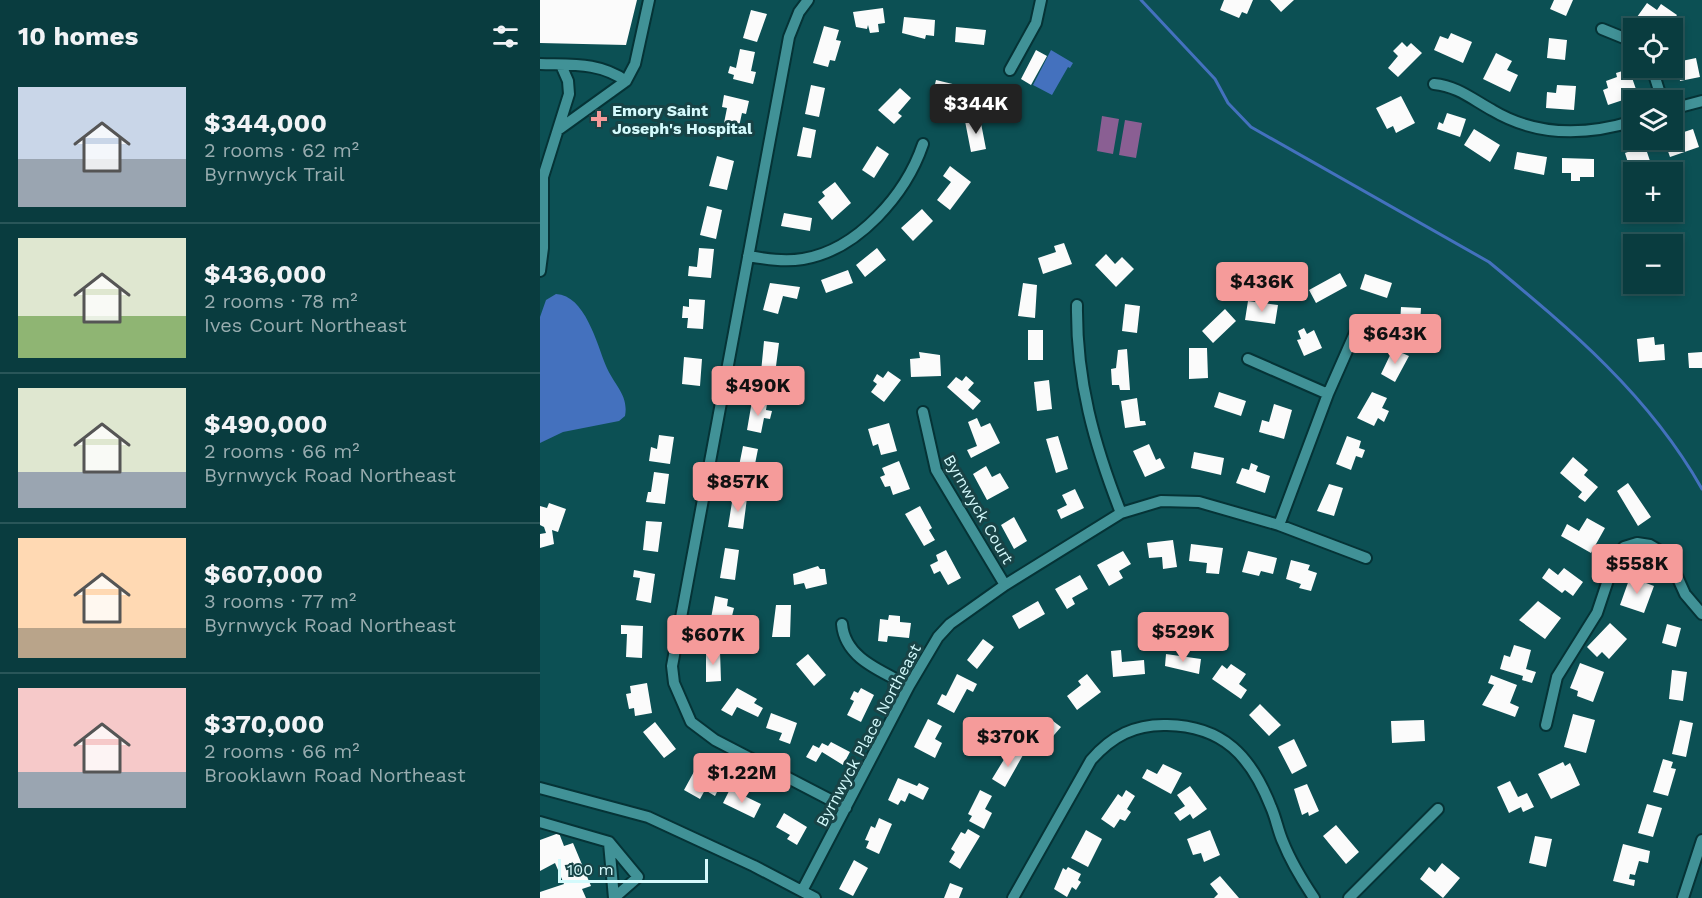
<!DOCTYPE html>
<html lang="en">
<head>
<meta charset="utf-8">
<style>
	body { margin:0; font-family:"Work Sans",sans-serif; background:#17474a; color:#f1f3f6; height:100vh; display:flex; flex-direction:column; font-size:22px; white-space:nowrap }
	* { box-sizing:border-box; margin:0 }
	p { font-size:20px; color:#99adb0 }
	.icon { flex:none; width:33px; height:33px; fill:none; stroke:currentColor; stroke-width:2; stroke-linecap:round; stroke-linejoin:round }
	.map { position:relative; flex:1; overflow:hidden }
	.sheet { display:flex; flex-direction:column; background:#093c3f; width:540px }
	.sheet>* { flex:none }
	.tools { position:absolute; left:1083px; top:18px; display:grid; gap:12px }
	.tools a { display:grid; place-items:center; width:60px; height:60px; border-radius:0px; background:#093c3f; box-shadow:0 3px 9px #0003,0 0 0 2px #295659; font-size:30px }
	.scale { position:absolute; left:18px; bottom:15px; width:150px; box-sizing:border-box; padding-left:6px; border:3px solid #d4fafc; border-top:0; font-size:16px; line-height:21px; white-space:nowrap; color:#d4fafc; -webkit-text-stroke:4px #184346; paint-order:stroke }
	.price { position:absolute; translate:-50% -51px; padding:0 14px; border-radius:6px; background:#f59b9a; color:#111; font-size:20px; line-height:39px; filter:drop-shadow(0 2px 3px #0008) }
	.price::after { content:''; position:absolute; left:50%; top:36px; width:18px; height:14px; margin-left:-9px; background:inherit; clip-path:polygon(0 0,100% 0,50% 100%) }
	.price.active { background:#222; color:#fff }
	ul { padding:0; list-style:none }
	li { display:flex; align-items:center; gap:18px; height:150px; padding:0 18px }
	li+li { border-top:2px solid #295659 }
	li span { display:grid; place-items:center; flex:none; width:168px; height:120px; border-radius:0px; color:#555 }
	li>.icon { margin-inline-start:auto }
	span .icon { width:72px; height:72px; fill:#fffc; stroke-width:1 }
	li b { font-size:26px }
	h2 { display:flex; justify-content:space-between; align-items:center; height:72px; padding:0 18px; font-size:26px }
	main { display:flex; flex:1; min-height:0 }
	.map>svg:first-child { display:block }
</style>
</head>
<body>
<main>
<section class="sheet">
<h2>10 homes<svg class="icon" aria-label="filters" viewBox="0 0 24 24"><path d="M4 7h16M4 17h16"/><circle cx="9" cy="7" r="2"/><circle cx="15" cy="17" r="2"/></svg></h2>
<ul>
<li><span style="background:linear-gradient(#c9d6e8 60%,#9aa5b1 0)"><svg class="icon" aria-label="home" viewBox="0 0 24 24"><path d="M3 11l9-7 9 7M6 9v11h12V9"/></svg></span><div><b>$344,000</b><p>2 rooms · 62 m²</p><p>Byrnwyck Trail</p></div></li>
<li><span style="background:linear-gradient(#dfe7d0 65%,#8fb573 0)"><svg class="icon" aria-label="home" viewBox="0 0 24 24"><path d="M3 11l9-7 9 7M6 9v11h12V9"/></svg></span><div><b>$436,000</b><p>2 rooms · 78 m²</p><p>Ives Court Northeast</p></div></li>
<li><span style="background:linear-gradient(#dfe7d0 70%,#9aa5b1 0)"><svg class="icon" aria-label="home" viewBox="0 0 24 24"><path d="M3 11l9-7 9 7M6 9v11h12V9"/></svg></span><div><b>$490,000</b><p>2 rooms · 66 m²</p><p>Byrnwyck Road Northeast</p></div></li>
<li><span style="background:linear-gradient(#ffd9b3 75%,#b9a48a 0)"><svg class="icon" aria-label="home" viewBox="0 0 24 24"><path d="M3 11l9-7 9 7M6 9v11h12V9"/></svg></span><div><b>$607,000</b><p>3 rooms · 77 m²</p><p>Byrnwyck Road Northeast</p></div></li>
<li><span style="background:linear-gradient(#f6c9c9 70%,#9aa5b1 0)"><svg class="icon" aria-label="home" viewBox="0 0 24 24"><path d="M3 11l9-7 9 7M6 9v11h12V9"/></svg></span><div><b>$370,000</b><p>2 rooms · 66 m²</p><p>Brooklawn Road Northeast</p></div></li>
</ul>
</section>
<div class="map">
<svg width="1162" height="898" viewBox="0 0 1162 898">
	<rect width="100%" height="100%" fill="#0c5054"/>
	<path fill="#8a5f93" d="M562 116 579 119 573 154 557 151Z
		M585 120 602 123 596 158 579 155Z"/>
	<path fill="#4471be" d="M511 50 533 63 530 68 528 67 512 95 493 85Z
		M16 294C45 295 57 344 66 366 74 385 89 395 85 416L79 421 23 432 0 443V317L6 300Z"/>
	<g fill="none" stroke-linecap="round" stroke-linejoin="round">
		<path stroke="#4471be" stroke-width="3" d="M601 0 675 79 688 103 711 127 949 262C1031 330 1109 395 1162 489"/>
	</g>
	<path fill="#fbfbfb" d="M0 0H97L86 45 0 43Z
		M684 0H713L707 14 702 12 699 18 680 10Z
		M730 0H754L741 12Z
		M1014 0H1033L1026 16 1010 9Z
		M1107 3 1117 10 1121 4 1137 15 1128 28H1115L1097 17Z
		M343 8 345 23 338 24 339 32 330 33 328 25 327 29 316 27 313 12Z
		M211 10 227 14 217 42 203 38Z
		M364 17 395 20 394 36 386 35 385 39 362 33Z
		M284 26 299 30 296 40 301 41 295 61 290 60 288 67 273 63Z
		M416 27 446 30 444 45 415 42Z
		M911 33 932 42 923 63 894 50 900 36 908 39Z
		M1009 38 1027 40 1025 60 1007 58Z
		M862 42 867 47 871 43 882 53 858 77 848 68 858 56 853 51Z
		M200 49 215 52 211 71 216 72 213 84 193 79 194 75 188 73 190 66 196 68Z
		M496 50 507 56 491 85 481 79Z
		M956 53 972 61 967 70 978 75 970 92 943 79Z
		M1156 58 1160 77 1140 81 1137 62Z
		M1089 69 1098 95 1068 105 1063 90 1068 88 1066 81 1077 77 1076 73Z
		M396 80 425 87 422 101 392 97Z
		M271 85 285 88 279 117 265 114Z
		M1017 85 1036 86 1034 110 1006 108 1007 92 1016 93Z
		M360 88 371 98 358 113 362 116 354 124 338 110Z
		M184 95 209 101 206 114 202 113 198 131 183 128 187 108 182 107Z
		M861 96 875 123 856 133 853 126 847 129 836 108Z
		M907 113 926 119 920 137 897 129 899 122 903 124Z
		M440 118 446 149 431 152 425 121Z
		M263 127 276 130 271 158 257 156Z
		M934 129 960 145 950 162 924 145Z
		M1153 129 1159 147 1130 157 1124 140H1132V136Z
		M337 146 349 154 334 178 322 170Z
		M1105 146 1113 170 1094 172 1093 179 1085 153Z
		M977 152 1007 157 1004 175 974 169Z
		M177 156 194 161 187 190 169 186Z
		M1022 158 1054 159V177H1040V181H1031V173H1022Z
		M410 166 431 182 410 210 397 200 411 182 403 176Z
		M295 182 311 203 292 220 278 202 285 196 282 192Z
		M167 206 182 210 176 239 160 235Z
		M382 209 393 221 373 241 361 228Z
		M244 213 272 218 270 231 241 226Z
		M524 243 532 264 503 274 498 258 516 252 514 246Z
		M159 248 174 249 171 278 148 276 149 266 157 267Z
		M337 248 346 260 325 277 316 265Z
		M566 254 575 264 582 257 594 269 576 287 555 265Z
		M308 270 313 283 286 293 281 280Z
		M800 273 807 286 776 303 769 290Z
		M825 274 852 283 847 298 820 289Z
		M230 283 260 287 257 299 243 296 238 314 223 310Z
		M483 283 497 285 495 318 478 316Z
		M149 299 165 300 163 329 147 328 148 318H142L143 306 149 307Z
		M708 301 738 305 735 324 705 320Z
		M585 304 600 306 597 333 582 331Z
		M861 307 881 308 879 342 859 341Z
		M685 309 696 321 673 343 662 331Z
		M764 328 767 334 774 330 782 348 764 356 757 340 761 339 758 331Z
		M488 330H503V360H488Z
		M1114 337 1115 345 1124 344 1125 360 1099 362 1097 339Z
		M224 341 239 343 235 374 221 372Z
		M649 348H667L668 378 649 379Z
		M587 349 590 390H580L579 385H572L571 369 576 368 578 350Z
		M853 349 869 356 855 382 841 374Z
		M379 352 400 355 401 376 371 377 370 359 380 358Z
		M1162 352V368H1149L1148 353Z
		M144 357 162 359 160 386 142 384Z
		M348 371 361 380 344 402 331 392 337 384 333 381 337 374 343 378Z
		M426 376 434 383 428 390 441 401 433 410 407 387 416 377 422 381Z
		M509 380 512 409 497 411 494 382Z
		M679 392 706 401 701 416 674 407Z
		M832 392 847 398 842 408 849 411 844 422 838 418 834 426 817 418Z
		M597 398 600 421H605L606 425 585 428 581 401Z
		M212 401 227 404 226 410 232 411 230 419 224 418 221 433 207 430Z
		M734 404 752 410 744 439 719 432 722 420 729 422Z
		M437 418 441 427 450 423 460 443 431 458 427 450 437 446 428 422Z
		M349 423 357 451 341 455 338 444 333 446 328 429Z
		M119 435 134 437 130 464 109 461 111 447 117 449Z
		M518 436 528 469 516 473 506 439Z
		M807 436 821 441 819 448 825 450 822 458 816 456 811 470 796 464Z
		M609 444 616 460 620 458 625 468 605 477 593 451Z
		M203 446 218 449 212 479 197 476Z
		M654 452 684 458 681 475 651 468Z
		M1033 457 1048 470 1044 475 1058 487 1045 502 1038 497 1042 492 1020 473Z
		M359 461 370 489 353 495 350 486 345 487 340 477 345 475 342 468Z
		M711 463 718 466 716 471 730 476 725 493 696 483 702 468 709 470Z
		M446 466 452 477 460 473 469 488 447 500 433 474Z
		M114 472 129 474 125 504 106 502 108 492H111Z
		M1088 483 1111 517 1098 526 1077 491Z
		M789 484 803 488 794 516 777 511Z
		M535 489 544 508 521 519 517 510 527 505 522 495Z
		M193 496 207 498 203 529 188 527Z
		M9 503 26 509 18 532 12 530 14 544 0 548V534L6 533 4 527 0 525V506L7 508Z
		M380 506 392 528 389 530 395 540 384 546 365 514Z
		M474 517 487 541 474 549 461 525Z
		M1047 518 1065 528 1051 553 1021 536 1027 524 1039 531Z
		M106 521 122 522 118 552 103 550Z
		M633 540 637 567 623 569 622 557 609 558 607 543Z
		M651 544 683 548 679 574 666 573 667 563 649 561Z
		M185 548 199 550 195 580 180 578Z
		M406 550 421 578 408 585 400 571 394 574 390 565 398 561 396 555Z
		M583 551 591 564 579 571 583 578 569 586 557 565Z
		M708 551 737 558 733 574 721 571 719 576 702 572Z
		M751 560 770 565 768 570 777 573 771 591 759 588 761 584 746 579Z
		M278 566 280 569H285L287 584 266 589 264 583 254 585 253 574Z
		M1009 568 1018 575 1024 568 1043 582 1033 596 1025 590 1022 593 1002 578Z
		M94 570 115 574 111 603 96 600 100 578 93 577Z
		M540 575 548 589 532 598 535 604 527 609 515 589Z
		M1090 577 1114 586 1104 613 1080 605Z
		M175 596 188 599 187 606 194 608 192 616 187 615 184 627 170 624Z
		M498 601 505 614 479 629 472 616Z
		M998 601 1021 618 1005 639 979 620Z
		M236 605H251L250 637H232Z
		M349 615 360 616V622L371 623 369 638 348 636 347 642 338 641 340 619 348 620Z
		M1070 623 1087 639 1069 659 1062 652 1057 657 1047 647Z
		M1127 624 1141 628 1136 647 1122 643Z
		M81 625 103 626 102 658 86 657 87 634H81Z
		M443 639 454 647 437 669 427 660Z
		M974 645 991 650 986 669 996 672 992 683 982 680 983 676 960 669 964 655 970 657Z
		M581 650 582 662 604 660 605 674 573 677 571 651Z
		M166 651H180L181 681 166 682Z
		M268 654 286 675 274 686 256 664Z
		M626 654 661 659 659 674 625 666Z
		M1040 663 1064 672 1053 702 1037 696 1038 691 1030 688Z
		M691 664 706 674 699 684 707 690 701 699 672 679 682 665 687 669Z
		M1132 670 1147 672 1143 701 1129 699Z
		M417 674 437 684 433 692 427 689 414 713 397 704 402 694 406 696Z
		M547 674 561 692 537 710 527 696 541 685 538 681Z
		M951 675 977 685 970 703 979 707 975 717 942 705 954 685 948 683Z
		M107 683 112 713 95 716 94 708 89 709 86 694 91 693 90 686Z
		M197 688 217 699 214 703 223 708 218 717 197 707 192 716 181 710Z
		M321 688 334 695 321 722 307 715 314 701 310 699 314 691 318 693Z
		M720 704 741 725 729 736 709 715Z
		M231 713 257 723 250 744 239 740 242 733 226 728Z
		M1033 714 1055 720 1046 753 1024 747Z
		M509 718 521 727 501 750 489 741Z
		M388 719 402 726 395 739 402 743 395 758 374 747Z
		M884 720 885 741 852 743 851 721Z
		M1140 720 1153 723 1146 757 1132 754Z
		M115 722 136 749 124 758 103 732Z
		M754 739 767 766 752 774 738 747Z
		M291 742 310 752 303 765 282 752 276 762 266 757 273 745 279 748 282 743 288 746Z
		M471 748 483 755 465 787 452 779Z
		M1123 759 1133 762 1131 768 1136 769 1128 796 1113 792Z
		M1023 762 1025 766 1030 763 1040 785 1011 799 998 774Z
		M623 764 642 773 631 794 602 778 607 769 617 774Z
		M156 768 183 780 175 796 165 790 160 799 144 790Z
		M358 778 377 786 379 783 389 788 383 800 369 793 365 802 361 800 358 805 348 800Z
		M970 781 978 797 987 793 994 807 983 812 981 807 969 813 957 787Z
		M767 784 779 811 769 816 768 812 762 815 754 789Z
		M650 786 667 809 653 819 650 814 640 821 634 813 645 806 637 795Z
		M190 789 221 804 214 818 183 803Z
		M440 790 452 796 445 809 452 813 444 829 429 821 432 816 428 814Z
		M586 790 595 796 587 809 591 812 585 821 580 819 574 828 561 819 578 794 582 797Z
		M1107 804 1122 808 1113 837 1098 833Z
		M244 813 267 827 257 845 247 839 250 835 236 827Z
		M339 818 352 824 339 854 326 848 329 841 325 840 331 826 335 828Z
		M796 825 819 852 806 864 783 836Z
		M428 829 440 836 420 869 409 862 415 852 411 849 421 832 425 834Z
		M546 830 562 839 548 867 531 858Z
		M670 830 680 855 664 862 661 853 653 855 647 839Z
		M19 833 24 846 33 843 51 886 42 889 46 898H0V892L24 884 15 863 0 871V840Z
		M995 836 1012 839 1006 867 989 863Z
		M1083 844 1110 851 1108 863 1099 861 1095 875 1090 874 1089 879 1095 880 1094 886 1073 881Z
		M314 860 328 868 313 896 299 889Z
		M902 863 920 878 903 898 880 879 889 867 895 872Z
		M528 867 541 874 538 880 541 882 536 890 532 887 527 897 514 889 523 868 526 870Z
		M680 876 699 898H674L678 894 670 884Z
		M410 883 423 888 419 898H404Z"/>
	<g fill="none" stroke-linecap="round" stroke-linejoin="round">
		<g stroke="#053336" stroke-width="14">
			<path id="minor" d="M268 0 259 12 249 37 132 666 134 683 151 722 175 740 306 808
				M1062 29 1094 42
				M0 64C32 65 59 62 86 81
				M1112 68 1122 100
				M470 70 496 23 501 0
				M894 84C917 86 932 99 952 110 997 137 1045 136 1094 121
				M1132 109 1162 101
				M18 130 86 81 95 64 109 0
				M208 256C226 259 244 262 263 259 318 250 366 194 383 144
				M0 271 3 248V177L29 94 28 81 21 65
				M537 305C536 380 554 444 581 513
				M708 359 788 394
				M383 412 396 470 465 585
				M739 525 788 394 818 326
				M302 624C305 659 342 671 369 686
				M1006 725 1017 677 1057 613 1075 559 1084 547 1097 543 1110 545 1122 552 1131 563 1145 594 1162 614
				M0 788 108 817 214 866 275 898
				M0 822 69 842 98 877 74 898
				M69 843 74 898
				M263 889 369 686 398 637 410 624 465 585 581 513 621 501 659 502 739 525 826 558
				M473 898 551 760C572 736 595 724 627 725 683 726 711 756 731 807 736 818 738 831 743 842 751 862 762 880 774 898
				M809 898 898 809
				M1143 898 1162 840"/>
		</g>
		<use href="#minor" stroke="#419297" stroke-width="10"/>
	</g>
	<path fill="#f59b9a" stroke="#184346" stroke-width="2" d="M56 110h6v6h6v6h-6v6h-6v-6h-6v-6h6z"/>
	<g text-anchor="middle" stroke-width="6" stroke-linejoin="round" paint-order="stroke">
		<g font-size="16" font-weight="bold" fill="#d4fafc" stroke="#184346" text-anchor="start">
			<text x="72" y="116">Emory Saint<tspan x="72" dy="18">Joseph's Hospital</tspan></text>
		</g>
		<g font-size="16" fill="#d4fafc" stroke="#184346">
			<text transform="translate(439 509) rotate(60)" y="6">Byrnwyck Court</text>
			<text transform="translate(328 735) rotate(-62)" y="6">Byrnwyck Place Northeast</text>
		</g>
	</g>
</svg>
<div class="tools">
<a><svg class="icon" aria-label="locate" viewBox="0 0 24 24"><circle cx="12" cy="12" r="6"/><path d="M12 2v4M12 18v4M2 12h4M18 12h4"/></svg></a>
<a><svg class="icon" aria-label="layers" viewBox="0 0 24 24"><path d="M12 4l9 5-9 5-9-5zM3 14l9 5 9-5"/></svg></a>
<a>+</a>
<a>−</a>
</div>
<div class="scale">100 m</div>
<b class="price active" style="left:436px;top:135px">$344K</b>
<b class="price" style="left:722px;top:313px">$436K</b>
<b class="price" style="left:855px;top:365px">$643K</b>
<b class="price" style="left:218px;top:417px">$490K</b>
<b class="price" style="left:198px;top:513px">$857K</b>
<b class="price" style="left:1097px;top:595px">$558K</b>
<b class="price" style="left:643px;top:663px">$529K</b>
<b class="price" style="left:173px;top:666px">$607K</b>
<b class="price" style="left:468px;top:768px">$370K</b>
<b class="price" style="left:202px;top:804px">$1.22M</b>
</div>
</main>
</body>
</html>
